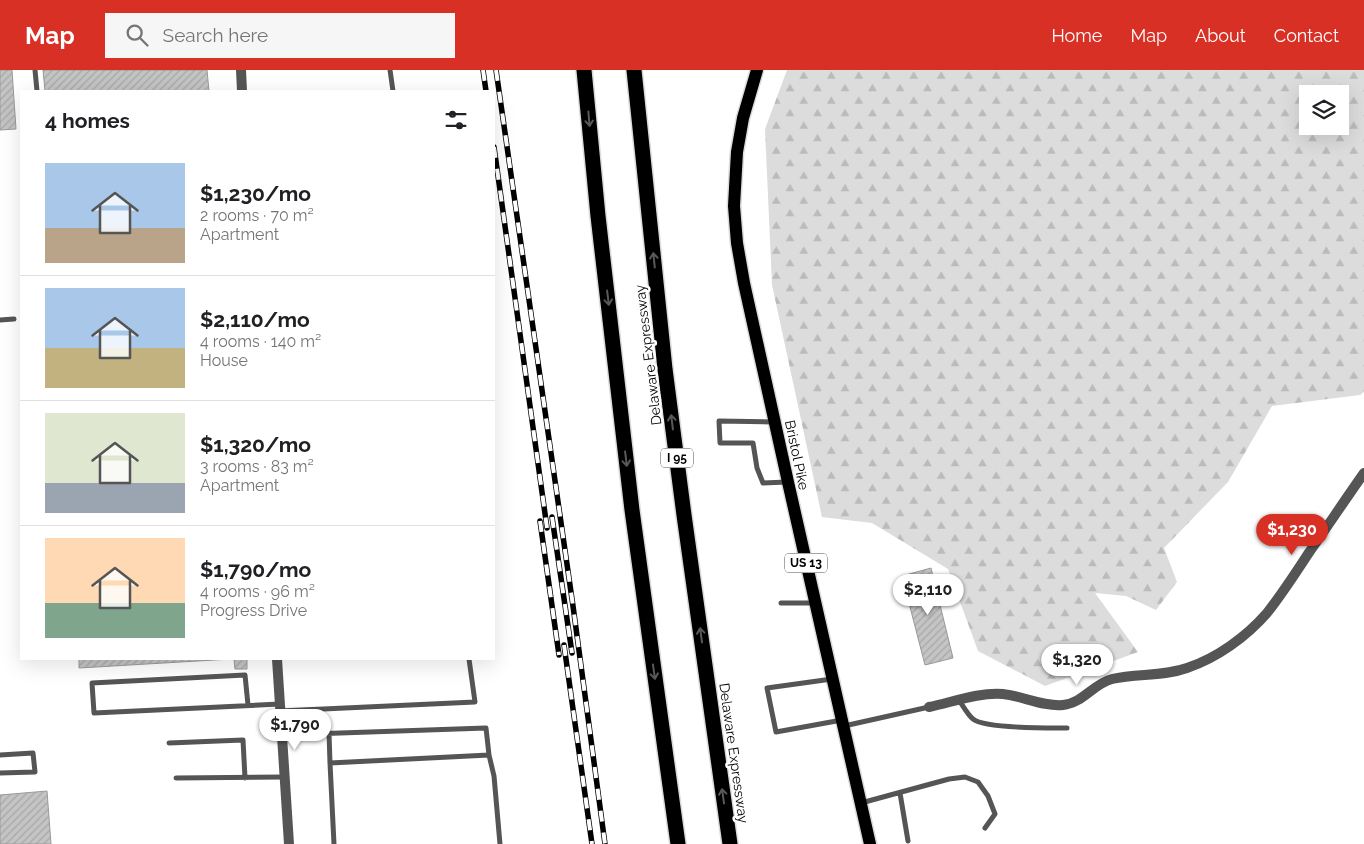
<!DOCTYPE html>
<html lang="en">
<head>
<meta charset="utf-8">
<style>
	body { margin:0; font-family:Raleway,sans-serif; background:#f6f6f6; color:#202124; height:100vh; display:flex; flex-direction:column; font-size:19px; white-space:nowrap }
	* { box-sizing:border-box; margin:0 }
	p { font-size:16px; color:#757577 }
	.icon { flex:none; width:28px; height:28px; fill:none; stroke:currentColor; stroke-width:2; stroke-linecap:round; stroke-linejoin:round }
	.map { position:relative; flex:1; overflow:hidden }
	.drawer { position:absolute; left:20px; top:20px; width:475px; height:570px; display:flex; flex-direction:column; background:#fff; border-radius:0px; box-shadow:0 5px 20px #0002 }
	.drawer>* { flex:none }
	.buttons { position:absolute; left:1299px; top:15px; display:grid; gap:10px }
	.buttons a { display:grid; place-items:center; width:50px; height:50px; border-radius:0px; background:#fff; box-shadow:0 5px 20px #0002; font-size:25px }
	.price { position:absolute; translate:-50% -42px; padding:0 11px; border-radius:18px; background:#fff; color:#222; font-size:16px; line-height:32px; filter:drop-shadow(0 1px 2px #0008) }
	.price::after { content:''; position:absolute; left:50%; top:30px; width:15px; height:11px; margin-left:-8px; background:inherit; clip-path:polygon(0 0,100% 0,50% 100%) }
	.price.active { background:#d93025; color:#fff }
	ul { padding:0; list-style:none }
	li { display:flex; align-items:center; gap:15px; height:125px; padding:0 25px }
	li+li { border-top:1px solid #e0e0e0 }
	li span { display:grid; place-items:center; flex:none; width:140px; height:100px; border-radius:0px; color:#555 }
	li>.icon { margin-inline-start:auto }
	span .icon { width:60px; height:60px; fill:#fffc; stroke-width:1 }
	li b { font-size:21px }
	h2 { display:flex; justify-content:space-between; align-items:center; height:60px; padding:0 25px; font-size:21px }
	header { display:flex; align-items:center; gap:30px; box-sizing:border-box; height:70px; padding:0 25px; background:#d93025; color:#fff }
	header strong { font-size:24px }
	nav { display:flex; gap:28px; margin-inline-start:auto; font-size:18px }
	.search { width:350px; height:45px; background:#f6f6f6; display:flex; align-items:center; gap:12px; box-sizing:border-box; padding:0 18px; border-radius:0px; color:#757577; font-size:19px }
	.map>svg:first-child { display:block }
</style>
</head>
<body>
<header>
<strong>Map</strong>
<div class="search"><svg class="icon" aria-label="search" viewBox="0 0 24 24"><circle cx="10" cy="10" r="6"/><path d="M15 15l6 6"/></svg>Search here</div>
<nav><a>Home</a><a>Map</a><a>About</a><a>Contact</a></nav>
</header>
<div class="map">
<svg width="1364" height="774" viewBox="0 0 1364 774">
	<defs>
		<pattern id="forest-firs" width="22" height="20" patternUnits="userSpaceOnUse" patternTransform="scale(1.25)"><rect width="22" height="20" fill="#dcdcdc"/><path d="M5 1l3.5 6h-7zM16 11l3.5 6h-7z" fill="#bbb"/></pattern>
		<pattern id="building-hatch" width="6" height="6" patternUnits="userSpaceOnUse" patternTransform="scale(1.25)"><rect width="6" height="6" fill="#c4c4c4"/><path d="M-1 1l2-2M0 6l6-6M5 7l2-2" fill="none" stroke="#a7a7a7"/></pattern>
	</defs>
	<rect width="100%" height="100%" fill="#fff"/>
	<path fill="url(#forest-firs)" fill-rule="evenodd" d="M787 0H1364V322L1360 325 1272 336 1228 412 1164 478 1177 512 1156 540 1126 526 1095 523 1138 582 1045 616 978 581 948 499 872 453 822 447 772 215 765 59ZM1308 24H1340V56H1308Z"/>
	<path fill="url(#building-hatch)" stroke="#999" d="M0 0H12L16 59 0 60Z
		M43 0H207L209 21H45Z
		M931 498 953 588 925 595 902 506Z
		M79 589H231L79 598Z
		M234 589H247V599H235Z
		M47 721 51 774H0V725Z"/>
	<g fill="none" stroke-linecap="round" stroke-linejoin="round">
		<g stroke="#dbdbdb" stroke-width="15">
			<path id="primary" d="M757 0 743 48 737 82 734 136 737 173 744 213 788 412 870 774"/>
		</g>
		<g stroke="#dbdbdb" stroke-width="18">
			<path id="highway" d="M584 0 598 146 632 440 678 774
				M634 0 665 299 684 445 730 774"/>
		</g>
		<path stroke="#555" stroke-width="5" d="M35 0 37 21
			M390 0 393 21
			M0 250 14 249
			M774 352 719 351 720 373H753L757 398 763 413 787 412
			M781 533H815
			M832 609 767 618 776 662 842 650
			M959 630C963 636 968 645 973 649 985 659 1050 658 1067 658
			M248 635 245 605 92 613 94 643 280 634
			M280 641 475 632 469 589
			M844 656 929 637
			M329 663 330 693
			M282 665 486 658 489 685 330 693 334 774
			M169 673 243 670 245 708
			M0 685 33 683 35 702 0 703
			M489 685 494 706 500 774
			M176 708 285 707
			M900 723 908 771
			M861 733 949 709 965 707 978 712 988 726 995 744 985 758"/>
		<path stroke="#555" stroke-width="10" d="M241 0 242 21
			M277 589 289 774
			M929 637C953 632 979 622 1003 624 1022 626 1044 637 1063 635 1083 633 1093 614 1112 609 1137 603 1162 607 1187 598 1217 588 1246 567 1267 543 1282 524 1295 504 1308 484 1327 457 1345 430 1364 403"/>
		<use href="#primary" stroke="#000" stroke-width="12"/>
		<use href="#highway" stroke="#000" stroke-width="15"/>
		<g stroke="#000" stroke-width="5.5">
			<path id="rail" d="M483 0 486 21
				M496 0 573 536 605 774
				M494 77 547 458
				M552 447 572 583
				M540 451 559 585
				M564 575 592 774"/>
		</g>
		<use href="#rail" stroke="#fff" stroke-width="4" stroke-dasharray="11" stroke-linecap="butt"/>
	</g>
	<defs><path id="oneway-shaft" d="M-6 0H5M1.5-3L5.5 0L1.5 3" fill="none" stroke-width="1.6" stroke-linecap="round" stroke-linejoin="round" transform="scale(1.25)"/></defs>
	<g stroke="#595959">
		<use href="#oneway-shaft" transform="translate(589 49) rotate(85)"/>
		<use href="#oneway-shaft" transform="translate(654 190) rotate(-96)"/>
		<use href="#oneway-shaft" transform="translate(608 228) rotate(83)"/>
		<use href="#oneway-shaft" transform="translate(672 352) rotate(-97)"/>
		<use href="#oneway-shaft" transform="translate(626 389) rotate(83)"/>
		<use href="#oneway-shaft" transform="translate(701 565) rotate(-98)"/>
		<use href="#oneway-shaft" transform="translate(654 602) rotate(82)"/>
		<use href="#oneway-shaft" transform="translate(723 726) rotate(-98)"/>
	</g>
	<g text-anchor="middle" stroke-width="5" stroke-linejoin="round" paint-order="stroke">
		<g fill="#fff" stroke="#4c4c4c" stroke-width="1">
			<rect x="661" y="378.5" width="32" height="19" rx="4"/>
			<rect x="785" y="483.5" width="42" height="19" rx="4"/>
		</g>
		<g font-size="12" font-weight="bold" fill="#000">
			<text x="677" y="392">I 95</text>
			<text x="806" y="497">US 13</text>
		</g>
		<g font-size="14" fill="#000" stroke="#fff">
			<text transform="translate(648 285) rotate(-97)" y="5">Delaware Expressway</text>
			<text transform="translate(797 385) rotate(78)" y="5">Bristol Pike</text>
			<text transform="translate(734 683) rotate(82)" y="5">Delaware Expressway</text>
		</g>
	</g>
</svg>
<div class="buttons">
<a><svg class="icon" aria-label="layers" viewBox="0 0 24 24"><path d="M12 4l9 5-9 5-9-5zM3 14l9 5 9-5"/></svg></a>
</div>
<b class="price active" style="left:1292px;top:486px">$1,230</b>
<b class="price" style="left:928px;top:546px">$2,110</b>
<b class="price" style="left:1077px;top:616px">$1,320</b>
<b class="price" style="left:295px;top:681px">$1,790</b>
<section class="drawer">
<h2>4 homes<svg class="icon" aria-label="filters" viewBox="0 0 24 24"><path d="M4 7h16M4 17h16"/><circle cx="9" cy="7" r="2"/><circle cx="15" cy="17" r="2"/></svg></h2>
<ul>
<li><span style="background:linear-gradient(#a9c7e8 65%,#b9a48a 0)"><svg class="icon" aria-label="home" viewBox="0 0 24 24"><path d="M3 11l9-7 9 7M6 9v11h12V9"/></svg></span><div><b>$1,230/mo</b><p>2 rooms · 70 m²</p><p>Apartment</p></div></li>
<li><span style="background:linear-gradient(#a9c7e8 60%,#c2b280 0)"><svg class="icon" aria-label="home" viewBox="0 0 24 24"><path d="M3 11l9-7 9 7M6 9v11h12V9"/></svg></span><div><b>$2,110/mo</b><p>4 rooms · 140 m²</p><p>House</p></div></li>
<li><span style="background:linear-gradient(#dfe7d0 70%,#9aa5b1 0)"><svg class="icon" aria-label="home" viewBox="0 0 24 24"><path d="M3 11l9-7 9 7M6 9v11h12V9"/></svg></span><div><b>$1,320/mo</b><p>3 rooms · 83 m²</p><p>Apartment</p></div></li>
<li><span style="background:linear-gradient(#ffd9b3 65%,#7fa58c 0)"><svg class="icon" aria-label="home" viewBox="0 0 24 24"><path d="M3 11l9-7 9 7M6 9v11h12V9"/></svg></span><div><b>$1,790/mo</b><p>4 rooms · 96 m²</p><p>Progress Drive</p></div></li>
</ul>
</section>
</div>
</body>
</html>
